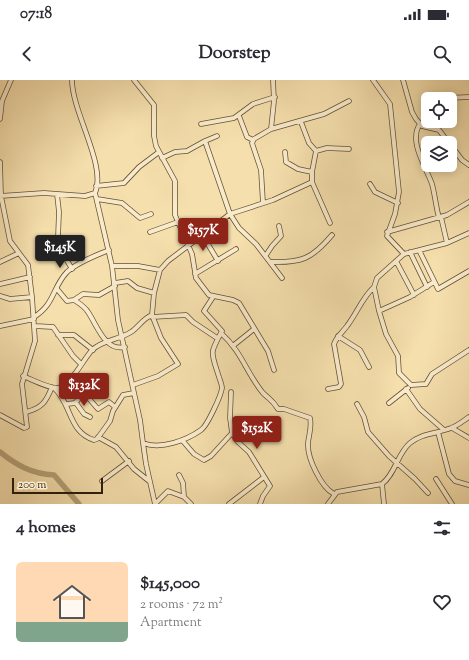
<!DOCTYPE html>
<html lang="en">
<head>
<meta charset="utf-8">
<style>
	body { margin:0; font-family:"Sorts Mill Goudy",serif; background:#f2f2f3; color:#2b2b33; height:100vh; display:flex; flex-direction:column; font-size:15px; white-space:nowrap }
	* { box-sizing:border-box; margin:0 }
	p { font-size:13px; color:#7c7c81 }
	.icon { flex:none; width:22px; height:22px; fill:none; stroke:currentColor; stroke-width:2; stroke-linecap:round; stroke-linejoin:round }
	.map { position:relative; height:424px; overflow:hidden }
	.details { display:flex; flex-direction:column; background:#fff; flex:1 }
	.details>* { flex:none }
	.tools { position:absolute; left:421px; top:12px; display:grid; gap:8px }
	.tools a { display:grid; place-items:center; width:36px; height:36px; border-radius:6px; background:#fff; box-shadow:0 2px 10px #0003; font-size:20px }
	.scale { position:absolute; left:12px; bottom:10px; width:91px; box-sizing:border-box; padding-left:4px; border:2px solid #33220b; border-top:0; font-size:11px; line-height:14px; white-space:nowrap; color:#33220b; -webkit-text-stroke:3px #f8eaca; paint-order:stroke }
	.price { position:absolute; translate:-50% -34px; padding:0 9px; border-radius:4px; background:#8f2418; color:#fff; font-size:13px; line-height:26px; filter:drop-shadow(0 1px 2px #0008) }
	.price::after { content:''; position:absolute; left:50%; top:24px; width:12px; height:9px; margin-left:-6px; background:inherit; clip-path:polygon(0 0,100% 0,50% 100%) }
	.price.selected { background:#222; color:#fff }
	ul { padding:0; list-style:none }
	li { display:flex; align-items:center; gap:12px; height:100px; padding:0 16px }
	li+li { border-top:1px solid #e1e1e2 }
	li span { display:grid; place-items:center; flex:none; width:112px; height:80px; border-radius:6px; color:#555 }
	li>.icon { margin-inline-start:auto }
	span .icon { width:48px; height:48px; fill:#fffc; stroke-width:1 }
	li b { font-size:17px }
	h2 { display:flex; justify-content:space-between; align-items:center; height:48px; padding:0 16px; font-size:17px }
	.status { display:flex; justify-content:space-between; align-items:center; height:28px; padding:0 20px; background:#fff; direction:ltr }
	.status svg { height:11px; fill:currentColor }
	header { display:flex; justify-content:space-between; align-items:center; height:52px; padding:0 16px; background:#fff; font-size:18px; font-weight:800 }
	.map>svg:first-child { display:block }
</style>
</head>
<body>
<div class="status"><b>07:18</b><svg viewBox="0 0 49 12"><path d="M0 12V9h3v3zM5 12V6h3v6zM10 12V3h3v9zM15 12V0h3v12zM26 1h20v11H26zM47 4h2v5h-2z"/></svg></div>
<header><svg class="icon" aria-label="back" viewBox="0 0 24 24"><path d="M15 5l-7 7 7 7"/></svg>Doorstep<svg class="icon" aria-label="search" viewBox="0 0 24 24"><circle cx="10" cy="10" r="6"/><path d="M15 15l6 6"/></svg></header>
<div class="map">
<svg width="469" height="424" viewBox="0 0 469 424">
	<rect width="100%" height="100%" fill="#f5dfad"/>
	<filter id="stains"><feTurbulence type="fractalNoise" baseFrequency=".005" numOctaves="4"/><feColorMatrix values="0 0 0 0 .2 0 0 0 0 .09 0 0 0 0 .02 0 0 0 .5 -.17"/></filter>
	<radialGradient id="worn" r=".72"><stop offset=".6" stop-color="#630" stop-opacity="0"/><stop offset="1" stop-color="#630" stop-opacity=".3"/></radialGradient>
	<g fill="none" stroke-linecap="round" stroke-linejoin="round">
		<path stroke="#b39f76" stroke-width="5.5" d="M0 372C16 385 32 394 54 395L79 424"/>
		<g stroke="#645134" stroke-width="5.5">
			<path id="minor" d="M134 0 154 25V56L156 66 175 101V135L192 174 196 198 209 215 233 220 239 223 268 271 274 290
				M373 0 390 24 399 112 395 134 387 156 404 174
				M403 0 412 32 416 39 422 46 439 50 449 63
				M448 18 469 17
				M239 36 247 57 253 60
				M0 39 2 21 11 0
				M301 42 309 63 316 71 312 92V102L330 143
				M201 44 234 38 253 24 275 17
				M420 44C408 61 426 87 432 104 435 115 436 127 439 138
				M271 49 324 34 349 21
				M205 61 230 134 239 148 256 164 282 198
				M450 64 462 80 469 85
				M316 71 327 68 349 69
				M285 72 286 82 298 89 312 92
				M162 78 175 72 187 71 205 61 217 56
				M0 82 1 116 10 161 28 185 32 217 35 261 22 304 27 347 24 348 0 335
				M370 104 375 112 398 123
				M96 106 124 103 139 87 159 72
				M95 113 112 186 118 240 140 340 143 363C161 370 187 360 201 350 207 346 221 316 222 308 222 305 220 300 219 297 211 271 209 275 222 251L204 231 213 217
				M57 114 59 132 58 157 62 172 72 189
				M0 116 44 113 85 116 95 113C107 86 72 32 72 0
				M97 119 122 123 140 138 151 134
				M263 123 261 90 252 63 254 59 271 49 274 21 273 0
				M441 137 447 163
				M150 152 178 142
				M387 152 447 135 469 122
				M469 153 447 163 404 174 377 198 374 207 379 231 386 254 398 276 399 293 411 305 426 304 432 294 469 270
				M203 156 218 181
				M419 170 438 209 469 191
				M410 172 427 207
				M266 175 272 166 281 156 279 146
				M396 181 414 215
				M0 182 19 173
				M271 182C301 183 312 179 332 155
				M112 186H138L160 190
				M195 194 236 169
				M115 203 128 201 137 208 154 213
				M0 204 30 197
				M57 209 67 221 74 220C79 223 85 227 88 232 97 245 105 272 125 267
				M0 216 10 219 32 217
				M74 220 83 214 99 215 115 206
				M379 231 410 217 434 202
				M34 237C55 224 52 208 67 192 78 182 95 176 109 170
				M152 237 186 235 193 242 217 258
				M0 246 34 239
				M35 246 53 247 73 276 81 284
				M221 253C242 272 247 294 263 313 270 320 272 319 278 329H284L310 338C312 347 309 354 308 363 307 378 321 407 334 414
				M58 255H74L93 270
				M338 256 360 270 369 287
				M234 265 254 249
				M23 296C31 299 50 309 58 308 71 305 83 280 92 270 104 259 119 260 131 252 139 247 142 239 152 235
				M71 298 98 329 109 322 115 327
				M133 305 158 296 178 284 161 258 152 235 154 213 160 190 168 181 230 134 273 120 312 102
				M54 308C72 324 68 352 94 360L97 359 110 341 113 331 123 315 134 313
				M328 309 339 307 341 304 334 264C337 256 342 253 347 246 357 233 362 218 374 207
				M406 309 420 329 444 350
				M231 312 230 338 232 353 238 362 249 372 270 406 263 416 260 424
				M76 323 84 334 90 337
				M389 323 408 308
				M67 324 75 323 78 320 76 304
				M357 324 364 337 368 352 389 376 415 399 428 413
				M26 332C42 328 46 322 52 307
				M452 348 469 358
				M438 352 449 394 455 401 469 405
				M98 357 116 367 134 389 149 401
				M182 360 194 374 204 380 211 376 232 353
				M143 363 146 384 155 424
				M179 395 183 403 184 417 191 424
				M436 399 452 424
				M102 401 129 381
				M382 404 384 424
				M155 424 168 411 184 417
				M229 424 264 397
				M328 424 337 412 382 404C396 393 397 374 410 363 422 353 436 354 451 348 457 346 463 341 469 337"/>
		</g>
		<use href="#minor" stroke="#f8eaca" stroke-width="4"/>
	</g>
	<rect width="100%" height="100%" filter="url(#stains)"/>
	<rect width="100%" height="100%" fill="url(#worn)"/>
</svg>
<div class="tools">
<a><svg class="icon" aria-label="locate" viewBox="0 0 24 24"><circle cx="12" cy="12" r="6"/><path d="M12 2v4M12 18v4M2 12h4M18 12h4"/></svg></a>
<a><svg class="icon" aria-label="layers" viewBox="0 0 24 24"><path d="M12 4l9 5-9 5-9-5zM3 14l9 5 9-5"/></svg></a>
</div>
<div class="scale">200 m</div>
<b class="price" style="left:203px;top:172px">$157K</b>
<b class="price selected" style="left:60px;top:189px">$145K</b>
<b class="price" style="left:84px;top:327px">$132K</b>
<b class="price" style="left:257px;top:370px">$152K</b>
</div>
<section class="details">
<h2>4 homes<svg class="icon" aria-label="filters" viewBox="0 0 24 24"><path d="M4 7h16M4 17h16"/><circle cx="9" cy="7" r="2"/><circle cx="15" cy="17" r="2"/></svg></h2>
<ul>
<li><span style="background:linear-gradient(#ffd9b3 75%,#7fa58c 0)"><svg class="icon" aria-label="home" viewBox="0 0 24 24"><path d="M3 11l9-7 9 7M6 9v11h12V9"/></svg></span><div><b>$145,000</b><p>2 rooms · 72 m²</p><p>Apartment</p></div><svg class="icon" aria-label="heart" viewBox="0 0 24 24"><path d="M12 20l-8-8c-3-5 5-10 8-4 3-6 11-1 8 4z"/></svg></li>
</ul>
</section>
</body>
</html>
